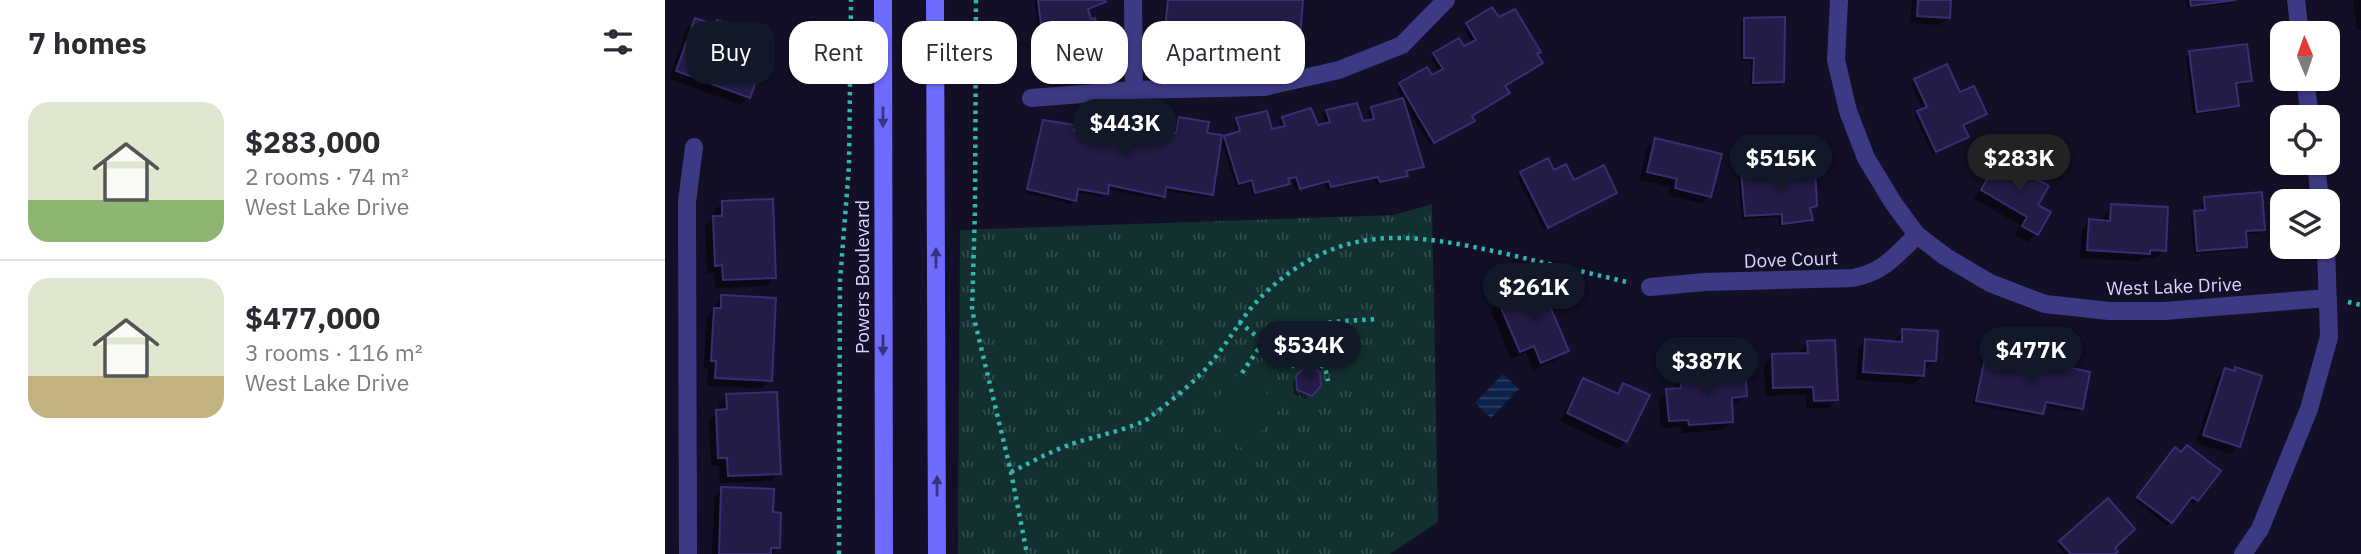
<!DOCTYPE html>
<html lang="en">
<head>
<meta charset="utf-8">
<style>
	body { margin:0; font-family:"IBM Plex Sans",sans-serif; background:#f7f7f7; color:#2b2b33; height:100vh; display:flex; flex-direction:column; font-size:26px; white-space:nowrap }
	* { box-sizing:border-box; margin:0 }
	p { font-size:23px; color:#7c7c81 }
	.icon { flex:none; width:38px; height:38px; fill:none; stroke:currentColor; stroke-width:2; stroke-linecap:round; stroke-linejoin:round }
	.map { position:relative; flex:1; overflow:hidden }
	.details { display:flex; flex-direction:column; background:#fff; width:665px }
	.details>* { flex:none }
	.hud { position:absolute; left:21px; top:21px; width:665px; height:63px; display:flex; gap:14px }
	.needle { width:46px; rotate:358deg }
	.buttons { position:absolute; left:1605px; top:21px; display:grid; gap:14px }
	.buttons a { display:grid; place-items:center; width:70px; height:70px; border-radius:14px; background:#fff; box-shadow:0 2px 5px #0004; font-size:35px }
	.price { position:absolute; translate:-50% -60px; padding:0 16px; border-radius:24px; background:#111827; color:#fff; font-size:23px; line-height:46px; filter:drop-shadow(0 2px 4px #0008) }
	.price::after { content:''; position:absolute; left:50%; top:42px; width:21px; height:16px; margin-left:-10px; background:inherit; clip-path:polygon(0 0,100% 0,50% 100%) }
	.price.current { background:#222; color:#fff }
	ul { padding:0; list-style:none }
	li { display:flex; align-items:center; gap:21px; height:175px; padding:0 28px }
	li+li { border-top:2px solid #e1e1e2 }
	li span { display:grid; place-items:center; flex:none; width:196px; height:140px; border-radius:21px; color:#555 }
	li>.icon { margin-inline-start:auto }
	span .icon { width:84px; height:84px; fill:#fffc; stroke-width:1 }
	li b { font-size:30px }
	h2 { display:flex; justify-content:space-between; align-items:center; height:84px; padding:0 28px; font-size:30px }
	.tag { padding:0 24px; border-radius:21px; background:#fff; box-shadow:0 2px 5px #0004; font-size:24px; line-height:63px }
	.tag.current { background:#111827; color:#fff }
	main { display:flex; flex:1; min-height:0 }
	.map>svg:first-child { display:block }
</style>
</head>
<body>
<main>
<section class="details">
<h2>7 homes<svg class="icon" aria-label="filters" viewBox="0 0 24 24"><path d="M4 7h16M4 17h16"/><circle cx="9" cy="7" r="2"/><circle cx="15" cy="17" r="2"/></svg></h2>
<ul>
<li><span style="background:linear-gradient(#dfe7d0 70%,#8fb573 0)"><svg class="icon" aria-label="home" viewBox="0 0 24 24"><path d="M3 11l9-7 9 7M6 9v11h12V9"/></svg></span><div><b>$283,000</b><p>2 rooms · 74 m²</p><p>West Lake Drive</p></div></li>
<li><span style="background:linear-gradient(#dfe7d0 70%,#c2b280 0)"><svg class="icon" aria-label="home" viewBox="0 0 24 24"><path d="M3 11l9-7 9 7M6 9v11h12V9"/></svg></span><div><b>$477,000</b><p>3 rooms · 116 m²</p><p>West Lake Drive</p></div></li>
</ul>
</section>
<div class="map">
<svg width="1696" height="554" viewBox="0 0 1696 554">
	<defs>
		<pattern id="grass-tufts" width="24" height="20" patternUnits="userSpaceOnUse" patternTransform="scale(1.75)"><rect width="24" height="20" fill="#12302f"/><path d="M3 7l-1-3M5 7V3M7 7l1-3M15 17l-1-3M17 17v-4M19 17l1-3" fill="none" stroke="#344d4e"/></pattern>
		<pattern id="water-rules" width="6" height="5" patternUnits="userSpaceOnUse" patternTransform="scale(1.75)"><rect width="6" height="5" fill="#0c2248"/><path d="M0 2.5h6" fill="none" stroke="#2f4163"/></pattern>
	</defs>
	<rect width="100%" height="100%" fill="#130f26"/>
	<path fill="url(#grass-tufts)" d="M767 204 773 522 725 554H293L295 230 729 215Z"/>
	<path fill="#12302f" d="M575 371 617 406 580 451 538 415Z"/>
	<path fill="url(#water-rules)" d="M838 374 854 389 826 418 810 403Z"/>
	<path fill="#0007" d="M369 0H439L435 6 422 11 436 46 434 50 430 53 372 66 366 38 370 34 391 31 390 24 373 27Z
		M501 0H636L633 37 630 41 598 38V33H590L582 44 555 40V35H550L546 40H543L539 47 509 44V40H496Z
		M1247 0H1285L1283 17 1275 25 1245 23Z
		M1521 0H1569L1565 4 1522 8Z
		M1688 0H1696V30H1692Z
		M1080 19 1118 82 1114 85 1085 86 1086 61H1076V23Z
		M30 20 47 26 52 22 83 42 84 97 76 105 4 79 22 28Z
		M802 25 843 93 805 116 808 121 804 124 765 145 738 101 757 167 753 170 740 173 737 179 711 185 709 180 662 190 660 184 631 191 627 180 622 181 623 183 619 187 587 195 584 183 571 187 556 141 571 134 569 123 572 120 606 131 617 129 614 122 618 118 652 128 661 125 658 115 662 112 697 124 705 121 703 112 707 108 738 99 731 88 735 84 766 78 775 73 766 58 769 54 798 48 807 44 799 28Z
		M1525 53 1586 80 1582 84 1570 86 1572 106 1568 109 1528 115 1521 57Z
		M1250 80 1294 95 1320 114 1297 126 1302 137 1298 141 1267 154 1250 116 1258 110 1246 84Z
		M514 119 540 134 546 194 543 198 499 190 498 196 495 200 442 189 437 197 411 192 409 200 406 204 360 193 375 126 379 122 419 134 420 126 424 122 449 132 461 134 463 125 467 121 494 133 508 135 510 122Z
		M990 140 1045 196 1037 204 1003 195 1005 187 974 180 982 148Z
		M1334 160 1370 205 1383 213 1371 234 1363 242 1350 235 1355 225 1309 199 1326 168Z
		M888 173 908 183 950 192 879 230 852 177 856 174Z
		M1077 174 1150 206 1136 209 1146 220 1143 223 1114 226V217L1077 219 1073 177Z
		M1540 199 1598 229 1594 233 1580 234 1581 246 1577 250 1529 254 1526 217 1530 213 1537 212 1536 202Z
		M58 203 109 277 101 286 50 288V273H42L40 226 50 218 49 211Z
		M1447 206 1499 250 1491 258H1479L1475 261 1415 258 1417 229 1425 221 1438 222 1439 214Z
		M57 297 105 380 97 388 42 386 43 369H39L41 318Z
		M834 303 902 351 894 359 868 370 861 352 846 359 826 311Z
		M1238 331 1269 361 1261 369H1258L1257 376 1249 384 1191 380 1193 349 1201 341 1230 343V339Z
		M1143 343 1171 400 1163 408H1141V394L1100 396 1099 364 1107 356 1135 355V351Z
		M1320 359 1382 371 1386 365 1416 408 1412 412 1378 405 1377 413 1373 417 1308 404 1317 363Z
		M641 368 654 385 641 399 629 394 628 381Z
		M1571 369 1573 446 1565 454 1531 443 1552 378 1561 370 1568 372Z
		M1051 370 1080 396 1072 404H1065L1067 422 1058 430 1016 433V427L996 428 994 399 1016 381 1043 379Z
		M919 380 950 393 958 385 961 441 953 449 895 421 911 388Z
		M62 395 114 473 106 481 55 483 54 466H46L44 419 54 411V404Z
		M1506 453 1532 500 1528 504 1523 500 1502 526 1470 501Z
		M57 489 107 514 114 547 107 554H47L49 497Z
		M1443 500 1448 554H1400L1392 545Z"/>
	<path fill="#241b47" stroke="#3b2d73" stroke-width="2" d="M373 0H440L441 2 423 9 426 19 430 18 438 46 435 47 436 50 376 63 369 33 394 28V22L376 25Z
		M503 0H638L635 38 601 35V30H592L591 35H588L587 41 557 37 558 32H552L551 37H544V44L511 41 512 37H499Z
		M1253 0H1286L1285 18 1252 16Z
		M1525 0H1571L1526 6Z
		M827 7 834 17 850 9 876 52 872 54 878 63 840 86 845 93 807 116 810 121 769 143 734 83 762 67 767 75 778 69 768 53 794 38 799 46 811 40 801 23Z
		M1120 17 1119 82 1088 83 1089 58H1079V18Z
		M30 18 50 25 52 20 88 33 85 40 104 47 85 98 11 71Z
		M1582 44 1587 81 1571 83 1574 106 1532 112 1524 51Z
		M1282 64 1295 92 1309 86 1322 114 1298 125 1304 137 1271 152 1252 111 1262 107 1249 79Z
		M738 98 759 167 741 171 743 176 715 182 713 177 666 187 664 181 635 189 631 177 623 179 625 184 590 193 587 180 574 184 559 136 575 131 571 118 602 111 607 129 620 126 617 117 646 108 653 125 665 122 661 110 692 103 698 121 709 119 706 107Z
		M514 117 544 122 542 133 557 135 548 195 501 187 500 197 444 185 443 194 413 189 411 201 362 189 378 120 410 125 409 131 422 133 423 120 451 124 450 131 464 132 466 119 497 123 496 131 511 133Z
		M990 138 1057 154 1046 197 1010 188 1012 179 982 172Z
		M883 158 889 170 901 164 909 180 939 165 952 193 883 228 855 172Z
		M1334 158 1384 186 1373 205 1386 212 1373 235 1357 226 1362 217 1316 190Z
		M1150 168 1152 206 1145 208 1148 220 1117 224V214L1080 216 1076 172Z
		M1597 192 1600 230 1581 231 1582 247 1532 251 1529 211 1540 210 1539 197Z
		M108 199 111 278 58 280 57 265 50 266 48 216H57V201Z
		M1446 204 1503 207 1501 251 1485 250V254L1422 250 1424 219 1445 221Z
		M875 283 904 351 876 363 869 346 855 352 833 301Z
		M56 295 111 298 107 381 50 378 51 361H46L49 308H56Z
		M1237 329 1273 331 1271 361H1260L1259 376 1198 372 1200 339 1237 342Z
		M1170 340 1173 400 1149 401 1148 387 1108 388 1107 354 1143 353 1142 341Z
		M1320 357 1384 370 1385 363 1425 372 1418 409 1381 402 1378 414 1311 401Z
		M641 366 655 372 656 386 647 396 632 390 631 376Z
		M1080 366 1082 396 1067 398 1068 422 1024 425 1023 420 1004 421 1001 389 1016 388 1015 379 1051 376 1050 369Z
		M1570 367 1597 376 1575 447 1538 435 1560 368 1570 371Z
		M918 378 953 394 958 383 985 395 962 442 902 413Z
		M112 392 116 474 63 476 62 458H53L51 410 62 409 61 394Z
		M1522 445 1556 471 1533 501 1527 497 1507 523 1472 497 1510 447 1516 452Z
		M56 487 109 489 108 512 116 513 115 548H106V554H54Z
		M1443 498 1470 529 1450 548 1453 552 1450 554H1406L1394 541Z"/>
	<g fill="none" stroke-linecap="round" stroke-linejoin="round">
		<path stroke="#2fb8b0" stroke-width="4.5" stroke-dasharray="3.5 5" stroke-linecap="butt" d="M311 0 310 209 307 310 346 472 362 554
			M1683 302 1696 305
			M574 322 631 368 638 360 660 367 663 381
			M651 364 665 322 712 319
			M577 373 598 342
			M346 472C365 463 384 452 404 445 422 438 471 428 484 418 502 404 530 382 544 365 564 342 577 315 599 294 676 221 747 233 842 254 883 264 925 273 966 283
			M174 554 175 281 184 166 186 0"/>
		<path stroke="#3d3a85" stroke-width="18" d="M468 0 469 90
			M1174 0 1171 60 1183 111 1201 158 1229 204 1252 235 1281 257 1325 283 1380 304 1444 311H1499L1663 298
			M1631 0 1635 33
			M1640 79 1645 117
			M366 98 469 90 599 87 674 70 737 45 781 0
			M1651 163 1655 201
			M985 287 1040 282 1188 278C1219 272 1230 256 1252 235
			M23 554 22 202 29 147
			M1578 554 1595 529 1644 409 1664 337 1661 247"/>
		<path stroke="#6f6bff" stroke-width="18" d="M218 0 219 554
			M270 0 272 554"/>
	</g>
	<defs><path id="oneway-solid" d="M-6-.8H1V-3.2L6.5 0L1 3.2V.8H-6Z" transform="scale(1.75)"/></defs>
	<g fill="#38347d">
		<use href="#oneway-solid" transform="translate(218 117) rotate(90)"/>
		<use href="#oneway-solid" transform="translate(271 258) rotate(-90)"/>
		<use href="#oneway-solid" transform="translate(218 345) rotate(90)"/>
		<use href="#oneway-solid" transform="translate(272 486) rotate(-90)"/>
	</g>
	<g text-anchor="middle" stroke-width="5" stroke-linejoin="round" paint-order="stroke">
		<g font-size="19" fill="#d9d4ff" stroke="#130f26">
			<text transform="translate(1126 259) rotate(-2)" y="7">Dove Court</text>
			<text transform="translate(197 277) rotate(-90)" y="7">Powers Boulevard</text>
			<text transform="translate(1509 286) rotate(-2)" y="7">West Lake Drive</text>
		</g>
	</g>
</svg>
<div class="buttons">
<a><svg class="needle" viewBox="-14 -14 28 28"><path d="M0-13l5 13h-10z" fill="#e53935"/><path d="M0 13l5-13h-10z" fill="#7c7c81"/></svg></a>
<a><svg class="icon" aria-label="locate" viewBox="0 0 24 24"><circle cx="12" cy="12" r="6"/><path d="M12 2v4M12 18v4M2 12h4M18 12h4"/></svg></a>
<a><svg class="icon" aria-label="layers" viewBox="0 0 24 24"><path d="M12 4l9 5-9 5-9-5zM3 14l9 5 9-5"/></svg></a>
</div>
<b class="price" style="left:460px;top:159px">$443K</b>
<b class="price" style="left:1116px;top:194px">$515K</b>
<b class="price current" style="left:1354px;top:194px">$283K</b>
<b class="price" style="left:869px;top:323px">$261K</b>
<b class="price" style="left:644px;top:381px">$534K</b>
<b class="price" style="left:1366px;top:386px">$477K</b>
<b class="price" style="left:1042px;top:397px">$387K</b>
<div class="hud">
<a class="tag current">Buy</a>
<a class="tag">Rent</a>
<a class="tag">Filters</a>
<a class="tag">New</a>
<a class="tag">Apartment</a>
</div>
</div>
</main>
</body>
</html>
